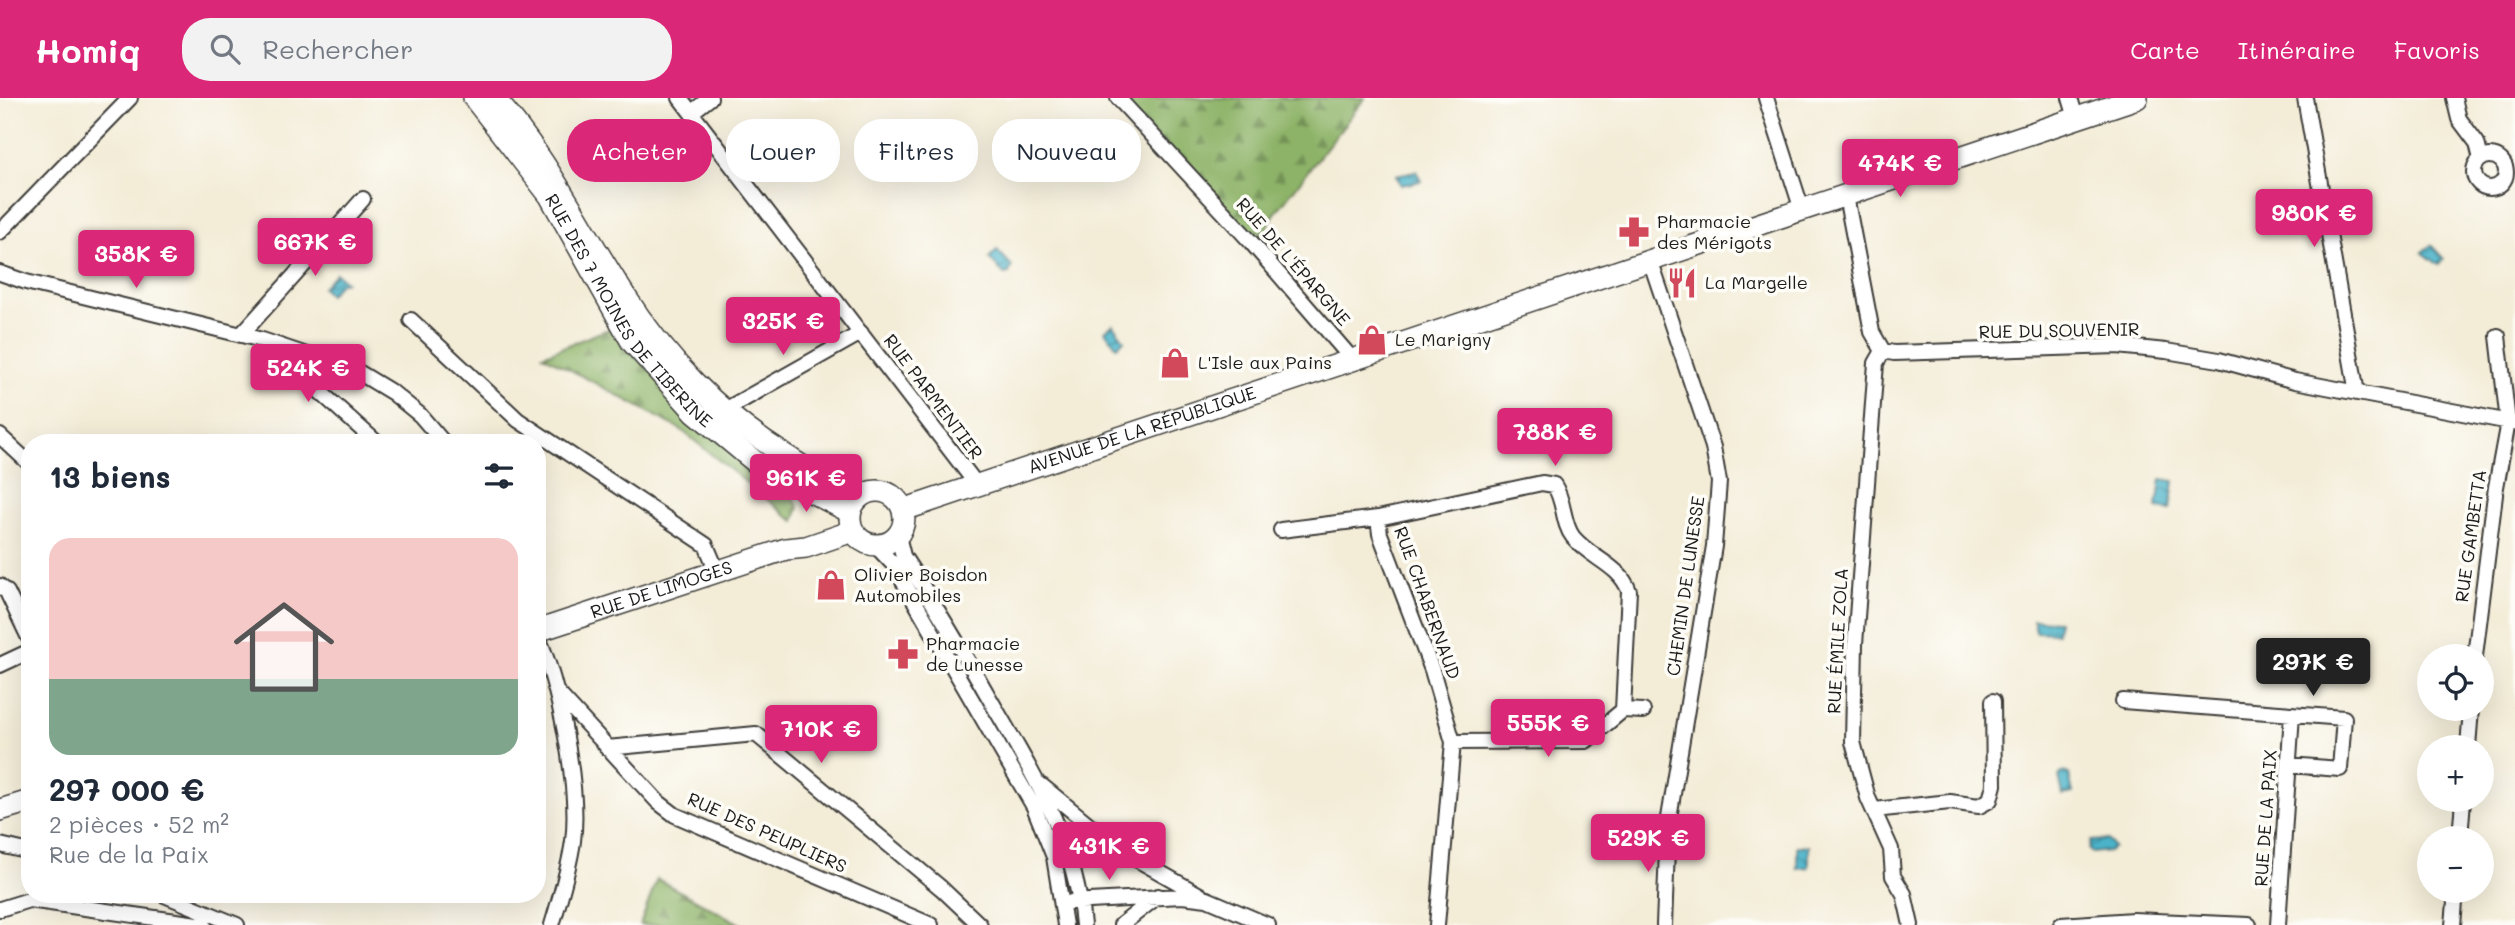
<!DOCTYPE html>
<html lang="fr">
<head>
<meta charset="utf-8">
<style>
	body { margin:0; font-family:Mali,sans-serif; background:#f2f2f3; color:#1f2937; height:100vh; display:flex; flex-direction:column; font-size:26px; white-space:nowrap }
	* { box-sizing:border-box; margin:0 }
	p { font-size:23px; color:#747a83 }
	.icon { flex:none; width:38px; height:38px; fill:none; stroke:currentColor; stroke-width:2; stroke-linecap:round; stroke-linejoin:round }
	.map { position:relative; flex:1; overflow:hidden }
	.panel { position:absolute; left:21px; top:336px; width:525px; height:469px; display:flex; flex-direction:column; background:#fff; border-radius:28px; box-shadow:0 7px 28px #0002 }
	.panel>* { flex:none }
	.top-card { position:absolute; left:567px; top:21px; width:665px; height:63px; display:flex; gap:14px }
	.tools { position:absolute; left:2417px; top:546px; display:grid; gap:14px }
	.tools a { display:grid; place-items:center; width:77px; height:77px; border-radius:50%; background:#fff; box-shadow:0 7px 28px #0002; font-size:35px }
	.price { position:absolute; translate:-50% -60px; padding:0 16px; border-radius:7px; background:#db2777; color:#fff; font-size:23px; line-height:46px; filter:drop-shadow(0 2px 4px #0008) }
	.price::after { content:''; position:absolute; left:50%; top:42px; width:21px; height:16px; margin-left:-10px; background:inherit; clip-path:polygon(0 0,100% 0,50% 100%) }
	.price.selected { background:#222; color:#fff }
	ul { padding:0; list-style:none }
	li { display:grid; align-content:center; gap:14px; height:371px; padding:0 28px }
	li+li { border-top:2px solid #e0e1e3 }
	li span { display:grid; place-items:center; height:217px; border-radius:21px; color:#555 }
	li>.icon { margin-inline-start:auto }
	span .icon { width:126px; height:126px; fill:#fffc; stroke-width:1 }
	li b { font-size:30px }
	h2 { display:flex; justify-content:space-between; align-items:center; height:84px; padding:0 28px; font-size:30px }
	.chip { padding:0 24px; border-radius:28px; background:#fff; box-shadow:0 7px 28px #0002; font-size:24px; line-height:63px }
	.chip.selected { background:#db2777; color:#fff }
	header { display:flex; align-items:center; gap:42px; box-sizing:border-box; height:98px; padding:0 35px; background:#db2777; color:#fff }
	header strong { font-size:33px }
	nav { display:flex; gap:38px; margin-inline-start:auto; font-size:24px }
	.search { width:490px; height:63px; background:#f2f2f3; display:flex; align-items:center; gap:18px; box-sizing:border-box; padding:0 24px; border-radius:28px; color:#747a83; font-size:26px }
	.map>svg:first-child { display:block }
</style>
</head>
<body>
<header>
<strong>Homiq</strong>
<div class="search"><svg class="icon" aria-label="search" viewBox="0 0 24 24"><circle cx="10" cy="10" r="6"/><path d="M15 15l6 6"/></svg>Rechercher</div>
<nav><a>Carte</a><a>Itinéraire</a><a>Favoris</a></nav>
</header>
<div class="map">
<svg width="2515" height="827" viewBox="0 0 2515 827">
	<defs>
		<pattern id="forest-firs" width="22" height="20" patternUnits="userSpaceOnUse" patternTransform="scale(1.75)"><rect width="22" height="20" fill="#8db368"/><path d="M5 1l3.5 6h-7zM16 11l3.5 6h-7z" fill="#729155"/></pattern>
		<pattern id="water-waves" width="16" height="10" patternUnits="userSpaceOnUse" patternTransform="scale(1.75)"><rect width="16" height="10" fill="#4bb3c9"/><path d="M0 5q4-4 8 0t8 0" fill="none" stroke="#3e91a2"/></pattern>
	</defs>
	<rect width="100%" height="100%" fill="#fdfcf7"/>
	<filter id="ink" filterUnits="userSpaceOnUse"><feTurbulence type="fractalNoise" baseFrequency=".0143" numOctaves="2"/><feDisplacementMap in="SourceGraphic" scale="14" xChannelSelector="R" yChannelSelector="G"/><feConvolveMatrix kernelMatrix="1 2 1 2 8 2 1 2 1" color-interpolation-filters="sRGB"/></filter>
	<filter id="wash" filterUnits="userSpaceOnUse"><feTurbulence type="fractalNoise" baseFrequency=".00686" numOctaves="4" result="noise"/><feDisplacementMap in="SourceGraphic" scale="28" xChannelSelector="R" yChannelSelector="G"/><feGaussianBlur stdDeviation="1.57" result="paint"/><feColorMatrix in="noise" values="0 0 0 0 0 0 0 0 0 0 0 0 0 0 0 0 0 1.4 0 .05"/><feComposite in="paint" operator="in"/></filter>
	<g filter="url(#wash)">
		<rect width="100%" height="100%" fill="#f3ecd7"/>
		<path fill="url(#forest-firs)" stroke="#546842" stroke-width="2" d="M1118 0H1365L1274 117 1265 134 1255 140Z
			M611 230 627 251 794 400 799 410 794 423 680 331 543 257Z
			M657 781 742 827H640Z"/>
		<path fill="url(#water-waves)" stroke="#346872" stroke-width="2" d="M1416 73 1421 83 1401 87 1396 77Z
			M2431 147 2444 161 2439 167 2422 154Z
			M997 152 1012 168 1009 175 1004 176 989 160Z
			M336 175 346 184 340 185 329 197 322 190Z
			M1113 227 1124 242 1117 249 1105 233Z
			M2161 381 2174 383 2170 412 2157 410Z
			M2033 522 2058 523 2057 535 2036 534Z
			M839 627 847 633 834 648 826 642Z
			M2063 674 2069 676 2073 695 2063 697 2059 678Z
			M2108 742 2114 749 2109 753 2092 755 2089 752 2091 743Z
			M1797 748H1809V769L1797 770Z"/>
	</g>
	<g filter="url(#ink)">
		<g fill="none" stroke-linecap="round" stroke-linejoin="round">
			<g stroke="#3c3b38" stroke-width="18">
				<path id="street" d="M680 0 977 387
					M1118 0 1251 144 1352 261
					M1766 0 1802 112
					M2070 0 2076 20
					M2305 0 2357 295
					M2454 0 2459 21 2477 45 2481 61
					M692 14 710 0
					M2474 74a16 16 0 1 1 32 0a16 16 0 1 1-32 0Z
					M1846 98 1872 234 1883 253 1894 255 2117 248 2166 253 2219 262 2295 283 2515 325
					M0 134 130 0
					M1650 162 1713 349 1719 384 1714 448 1668 726 1664 827
					M0 175 26 184 262 242 360 275 393 295 420 317 444 345
					M411 222 518 322 706 447 717 473
					M241 237 363 101
					M266 245 377 345
					M1883 253 1876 265 1855 546 1853 644 1868 700 1891 751 1893 778 1904 796 1911 827
					M723 313 861 235
					M0 338 30 366
					M1378 420 1380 436 1432 572 1453 644 1437 827
					M1281 432 1378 420 1542 385 1554 387C1565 403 1562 425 1573 439 1590 460 1620 467 1629 493L1623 612
					M898 438 903 458C936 508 966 559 995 610 1035 679 1076 746 1083 827
					M875 447 893 466 1034 709 1054 759 1065 827
					M0 488 7 494 30 542
					M537 537C559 585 580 691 573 743 569 772 560 800 552 827
					M2475 558 2496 389 2508 324 2498 238
					M0 567 30 553
					M557 594 658 704 675 717 931 827
					M2123 603 2344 620 2340 671 2289 667
					M1623 612 1643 613
					M1453 644 1586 643 1623 612
					M2468 649 2471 611
					M607 650 756 636 941 790 980 827
					M1042 688 1120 752 1200 797
					M1874 712 1950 704 1979 708 1990 702 1994 687 1993 603
					M2460 740 2463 702
					M0 747 30 754
					M162 796 237 827
					M1071 804 1182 798 1207 801 1268 827
					M0 811 29 802 204 827
					M1121 827 1158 798
					M2061 827 2133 822 2249 827
					M2278 827 2292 616
					M2453 827 2456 793"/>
			</g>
			<g stroke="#3c3b38" stroke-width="24">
				<g id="secondary">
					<path id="s1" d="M474 0 550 98 632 244 695 314 759 367 850 414"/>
					<path d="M494 0C547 59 580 129 623 195 664 259 719 316 783 356 810 373 832 389 863 396"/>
					<circle cx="877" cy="420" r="27"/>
					<path id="s2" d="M903 412 2137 0"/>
					<path id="s3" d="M537 533 786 451 806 449 853 433"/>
					<path d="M0 712 30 703"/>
				</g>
			</g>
			<use href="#street" stroke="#fff" stroke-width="14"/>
			<use href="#secondary" stroke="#fff" stroke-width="21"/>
		</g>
	</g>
	<defs>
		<g id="pharmacy-bare" transform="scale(2.415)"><path d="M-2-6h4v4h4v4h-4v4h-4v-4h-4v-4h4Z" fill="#d1495b" stroke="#fdfcf7" stroke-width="2.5" paint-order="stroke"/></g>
		<g id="restaurant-bare" transform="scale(2.415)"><path d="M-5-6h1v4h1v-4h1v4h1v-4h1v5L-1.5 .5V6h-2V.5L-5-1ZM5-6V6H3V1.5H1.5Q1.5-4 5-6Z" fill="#d1495b" stroke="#fdfcf7" stroke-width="2.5" paint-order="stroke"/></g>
		<g id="shop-bare" transform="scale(2.415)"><path d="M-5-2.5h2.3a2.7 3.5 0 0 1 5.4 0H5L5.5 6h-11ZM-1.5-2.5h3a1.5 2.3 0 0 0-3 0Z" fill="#d1495b" stroke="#fdfcf7" stroke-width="2.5" paint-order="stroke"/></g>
	</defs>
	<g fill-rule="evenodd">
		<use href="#pharmacy-bare" x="1634" y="134"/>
		<use href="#restaurant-bare" x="1682" y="185"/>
		<use href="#shop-bare" x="1372" y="242"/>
		<use href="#shop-bare" x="1175" y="265"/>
		<use href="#shop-bare" x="831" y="487"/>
		<use href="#pharmacy-bare" x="903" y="556"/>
	</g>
	<g text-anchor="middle" stroke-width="7" stroke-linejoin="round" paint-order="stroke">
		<g font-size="18" fill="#1c1c1c" stroke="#fdfcf7" text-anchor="start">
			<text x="1657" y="130">Pharmacie<tspan x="1657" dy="21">des Mérigots</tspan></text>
			<text x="1705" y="191">La Margelle</text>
			<text x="1395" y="248">Le Marigny</text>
			<text x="1198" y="271">L'Isle aux Pains</text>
			<text x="854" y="483">Olivier Boisdon<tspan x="854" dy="21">Automobiles</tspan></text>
			<text x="926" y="552">Pharmacie<tspan x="926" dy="21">de Lunesse</tspan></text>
		</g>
		<g font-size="18" fill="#1c1c1c" stroke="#fdfcf7">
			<text transform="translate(1293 164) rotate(49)" y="6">RUE DE L'ÉPARGNE</text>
			<text dy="6" stroke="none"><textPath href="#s1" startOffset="264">RUE DES 7 MOINES DE TIBERINE</textPath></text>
			<text transform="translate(2059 233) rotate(-1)" y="6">RUE DU SOUVENIR</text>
			<text transform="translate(933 299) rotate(53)" y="6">RUE PARMENTIER</text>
			<text dy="6" stroke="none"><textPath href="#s2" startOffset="252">AVENUE DE LA RÉPUBLIQUE</textPath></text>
			<text transform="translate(2471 438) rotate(-82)" y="6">RUE GAMBETTA</text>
			<text transform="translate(1686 488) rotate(-82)" y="6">CHEMIN DE LUNESSE</text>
			<text dy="6" stroke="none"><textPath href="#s3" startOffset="131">RUE DE LIMOGES</textPath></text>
			<text transform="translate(1427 505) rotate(70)" y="6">RUE CHABERNAUD</text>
			<text transform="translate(1838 543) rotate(-87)" y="6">RUE ÉMILE ZOLA</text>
			<text transform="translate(2266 720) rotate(-86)" y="6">RUE DE LA PAIX</text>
			<text transform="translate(767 735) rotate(24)" y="6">RUE DES PEUPLIERS</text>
		</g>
	</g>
</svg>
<div class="tools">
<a><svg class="icon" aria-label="locate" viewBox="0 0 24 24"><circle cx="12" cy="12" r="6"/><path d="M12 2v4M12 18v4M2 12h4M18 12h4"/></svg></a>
<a>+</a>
<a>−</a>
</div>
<b class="price" style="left:1900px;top:101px">474K €</b>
<b class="price" style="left:2314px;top:151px">980K €</b>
<b class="price" style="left:315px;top:180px">667K €</b>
<b class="price" style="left:136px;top:192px">358K €</b>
<b class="price" style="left:783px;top:259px">325K €</b>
<b class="price" style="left:308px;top:306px">524K €</b>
<b class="price" style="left:1555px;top:370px">788K €</b>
<b class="price" style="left:806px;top:416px">961K €</b>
<b class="price selected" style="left:2313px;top:600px">297K €</b>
<b class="price" style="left:1548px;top:661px">555K €</b>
<b class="price" style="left:821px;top:667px">710K €</b>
<b class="price" style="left:1648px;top:776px">529K €</b>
<b class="price" style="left:1109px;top:784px">431K €</b>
<div class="top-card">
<a class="chip selected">Acheter</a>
<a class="chip">Louer</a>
<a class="chip">Filtres</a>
<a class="chip">Nouveau</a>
</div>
<section class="panel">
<h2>13 biens<svg class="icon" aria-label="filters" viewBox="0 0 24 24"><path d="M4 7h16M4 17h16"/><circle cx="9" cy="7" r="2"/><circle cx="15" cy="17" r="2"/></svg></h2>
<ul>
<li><span style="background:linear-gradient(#f6c9c9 65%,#7fa58c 0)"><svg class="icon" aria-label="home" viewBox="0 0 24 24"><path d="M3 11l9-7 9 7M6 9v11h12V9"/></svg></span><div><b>297 000 €</b><p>2 pièces · 52 m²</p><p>Rue de la Paix</p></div></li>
</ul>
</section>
</div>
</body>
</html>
